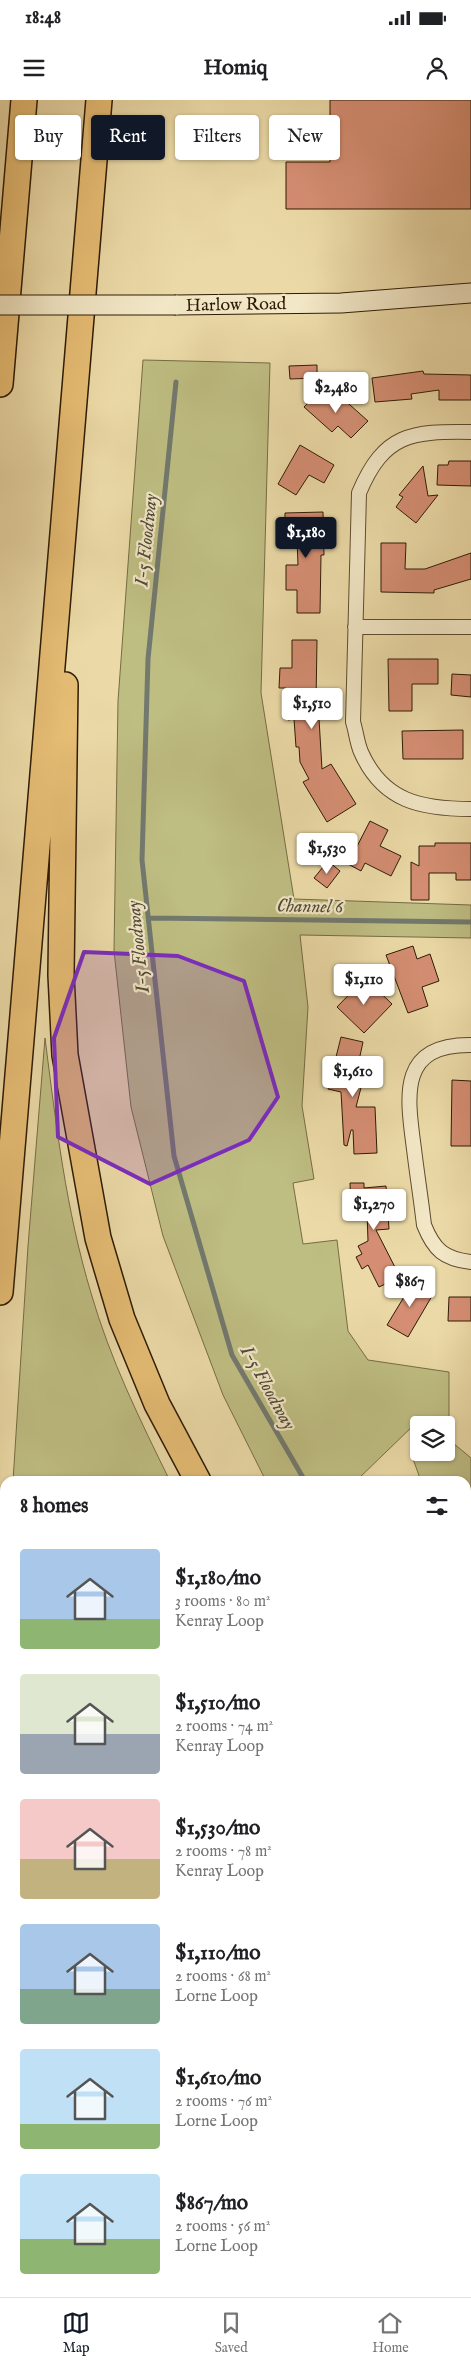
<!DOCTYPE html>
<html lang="en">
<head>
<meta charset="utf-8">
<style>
	body { margin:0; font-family:"IM FELL English",serif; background:#f6f6f6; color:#202124; height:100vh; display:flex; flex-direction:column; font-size:19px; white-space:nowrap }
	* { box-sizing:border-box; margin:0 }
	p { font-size:16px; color:#757577 }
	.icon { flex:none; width:28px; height:28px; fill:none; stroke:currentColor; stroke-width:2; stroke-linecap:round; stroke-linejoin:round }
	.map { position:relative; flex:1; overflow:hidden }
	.panel { position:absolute; left:0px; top:1376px; width:471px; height:821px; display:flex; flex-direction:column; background:#fff; border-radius:15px 15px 0 0; box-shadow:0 1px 4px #0004 }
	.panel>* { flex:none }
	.hud { position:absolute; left:15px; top:15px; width:441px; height:45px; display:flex; gap:10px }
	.tools { position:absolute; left:410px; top:1316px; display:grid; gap:10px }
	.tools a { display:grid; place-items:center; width:45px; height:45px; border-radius:5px; background:#fff; box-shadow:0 1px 4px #0004; font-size:25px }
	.price { position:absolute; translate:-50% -42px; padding:0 11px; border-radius:5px; background:#fff; color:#222; font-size:16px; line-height:32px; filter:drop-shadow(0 1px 2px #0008) }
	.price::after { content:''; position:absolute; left:50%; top:30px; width:15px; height:11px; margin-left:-8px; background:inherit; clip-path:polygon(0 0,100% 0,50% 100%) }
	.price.on { background:#111827; color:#fff }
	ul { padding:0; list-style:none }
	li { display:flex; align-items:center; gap:15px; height:125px; padding:0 20px }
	li span { display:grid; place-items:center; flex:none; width:140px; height:100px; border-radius:5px; color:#555 }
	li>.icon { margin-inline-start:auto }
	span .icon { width:60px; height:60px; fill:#fffc; stroke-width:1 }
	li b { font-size:21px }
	h2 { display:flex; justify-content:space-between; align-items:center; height:60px; padding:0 20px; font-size:21px }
	.chip { padding:0 18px; border-radius:5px; background:#fff; box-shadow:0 1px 4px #0004; font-size:18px; line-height:45px }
	.chip.on { background:#111827; color:#fff }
	.status { display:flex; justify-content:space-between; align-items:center; height:35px; padding:0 25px; background:#fff; direction:ltr }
	.status svg { height:14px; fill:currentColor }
	header { display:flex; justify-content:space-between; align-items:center; height:65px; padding:0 20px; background:#fff; font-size:22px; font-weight:800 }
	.tabs { display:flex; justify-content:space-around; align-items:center; height:70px; border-top:1px solid #e0e0e0; background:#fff; font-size:14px; color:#757577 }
	.tabs a { display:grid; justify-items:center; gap:2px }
	.tabs .on { color:#111827 }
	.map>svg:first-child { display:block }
</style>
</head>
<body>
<div class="status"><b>18:48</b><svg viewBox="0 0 49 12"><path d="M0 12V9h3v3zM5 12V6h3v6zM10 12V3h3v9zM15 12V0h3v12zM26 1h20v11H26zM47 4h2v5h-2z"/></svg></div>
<header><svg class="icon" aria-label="menu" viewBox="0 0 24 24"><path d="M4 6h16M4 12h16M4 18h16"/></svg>Homiq<svg class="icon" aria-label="person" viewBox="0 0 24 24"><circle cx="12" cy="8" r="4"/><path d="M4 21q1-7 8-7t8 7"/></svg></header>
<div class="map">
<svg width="471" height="2197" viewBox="0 0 471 2197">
	<rect width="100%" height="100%" fill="#ebdaa7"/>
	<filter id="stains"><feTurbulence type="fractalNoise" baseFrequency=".004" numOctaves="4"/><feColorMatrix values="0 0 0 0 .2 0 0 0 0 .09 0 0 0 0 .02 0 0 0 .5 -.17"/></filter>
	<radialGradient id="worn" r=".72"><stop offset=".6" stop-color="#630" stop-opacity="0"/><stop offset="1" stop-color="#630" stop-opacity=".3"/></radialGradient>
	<path fill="#bebd82" stroke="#766c44" d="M143 260 270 263 261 593 294 799 471 805V838L300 835 308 907 302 1006 314 1079 293 1083 303 1144 337 1140 348 1231 368 1260 449 1272V1323L417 1322 356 1381H266L223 1295 163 1136 131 1007 114 851 118 601Z
		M45 938C56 1024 66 1110 91 1193 110 1259 140 1320 170 1381H13L28 1146Z
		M446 1341 453 1343 471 1358V1634L466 1630V1381H421L413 1359 420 1353 446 1352Z
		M5 1702V1838H0V1734Z
		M466 1766 471 1773V1859L466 1858Z
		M5 1893V2192L327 2193 315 2197H0V1894Z
		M466 1908 471 1909V2052L466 2061Z
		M471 2146V2197H408L416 2193 466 2192V2151Z"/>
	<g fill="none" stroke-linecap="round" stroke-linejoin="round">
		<path stroke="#72796e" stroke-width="5" d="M176 282 148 559 142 760 174 1056 232 1255 305 1381
			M149 818 471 822
			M466 1588 471 1593"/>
	</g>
	<path fill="#d58e73" stroke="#2e1b05" d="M330 0H471V109H286V62H330Z
		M317 265V278L290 279 289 266Z
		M423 271 424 274 471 275V300H439V290L411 294 412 299 375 302 372 278Z
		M321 290 334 302 340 296 368 321 351 338 338 326 332 332 304 307Z
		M300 345 334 365 324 383 309 375 296 395 278 384Z
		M449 361H471V386L437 385 438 365H448Z
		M423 366 428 396 438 395 416 423 396 407 403 397 399 395Z
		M323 412 324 455H321L320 513H297V490H286V465H298L297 438H285V413Z
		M381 443H406L405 469H425L471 453V479L434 490V493L381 492Z
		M292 540H317L316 602H318L322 669 331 664 356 704 327 722 303 682 309 679 300 662 299 647H296L294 619 288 620 286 588H279L280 568H292Z
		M388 559H438V584H412V611H389Z
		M452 574 471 575V597L451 595Z
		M463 630V659H403L402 631Z
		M370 721 388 730 380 746 401 756 391 776 365 763 361 771 348 764Z
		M435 743H471V780H456V773H429V800H411V762L419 766V746H435Z
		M328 761 340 771 327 788 314 778Z
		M413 846 417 859 430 854 439 881 422 887 428 906 408 913 386 855Z
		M365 878 392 904 364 933 337 907Z
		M341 937 363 942 356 974 364 976 356 1007H375L377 1053 354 1054 353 1030H351L347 1046 344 1045 341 992 328 989Z
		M452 980 471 981V1046H451Z
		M350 1083H364V1088L386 1086 389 1129 376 1130 400 1177 379 1187 368 1165 362 1169 356 1157 362 1154 358 1146 368 1141 367 1110 351 1111Z
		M416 1177 429 1185 423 1196H432L408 1237 387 1225Z
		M449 1197H471V1221H448Z"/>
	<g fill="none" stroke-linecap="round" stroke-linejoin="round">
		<g stroke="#5d4b2e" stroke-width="16">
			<path id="street" d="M471 332C412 331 384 333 359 393L353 622C356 631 357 643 361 652 383 702 422 709 471 709
				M355 527H471
				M471 945C398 944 407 996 414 1049 417 1074 421 1099 424 1125 434 1150 444 1159 471 1162"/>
		</g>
		<g stroke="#2e1b05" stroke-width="21">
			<path id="secondary" d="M176 205 341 203 471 193"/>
		</g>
		<g stroke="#2e1b05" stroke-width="28">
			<path id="highway" d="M0 284 24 0
				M65 585 61 875 65 955 98 1138 122 1219 157 1304 198 1381
				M0 1192 99 0
				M0 1646 5 1618
				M466 1696 471 1700
				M466 1733 471 1739
				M0 1864H5
				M466 1882 471 1883
				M466 2109 471 2102
				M363 2197 371 2192"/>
		</g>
		<use href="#street" stroke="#f2e7c6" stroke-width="14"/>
		<use href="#secondary" stroke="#f2e7c6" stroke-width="19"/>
		<use href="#highway" stroke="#e6bd74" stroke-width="25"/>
		<g stroke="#2e1b05" stroke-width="21" stroke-linecap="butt">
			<path id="secondary-bridge" d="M0 205H176"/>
		</g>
		<use href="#secondary-bridge" stroke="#f2e7c6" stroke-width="19"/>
	</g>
	<path fill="#7b2cbf" fill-opacity="0.2" stroke="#7b2cbf" stroke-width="4" stroke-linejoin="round" d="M84 852 178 856 244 881 278 997 249 1040 150 1084 58 1037 54 938Z"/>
	<g text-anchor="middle" stroke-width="4.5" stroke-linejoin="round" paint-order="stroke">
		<g font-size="18" fill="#2e1b05" stroke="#f2e7c6">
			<text transform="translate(236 204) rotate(-1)" y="6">Harlow Road</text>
		</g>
		<g font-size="19" font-style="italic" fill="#504a3a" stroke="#f2e7c6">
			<text transform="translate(145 440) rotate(-84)" y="7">I-5 Floodway</text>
			<text transform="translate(310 805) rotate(1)" y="7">Channel 6</text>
			<text transform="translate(137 847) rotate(-96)" y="7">I-5 Floodway</text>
			<text transform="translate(269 1287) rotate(61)" y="7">I-5 Floodway</text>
		</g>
	</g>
	<rect width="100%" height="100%" filter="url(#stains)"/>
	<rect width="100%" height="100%" fill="url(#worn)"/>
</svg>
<div class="tools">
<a><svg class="icon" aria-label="layers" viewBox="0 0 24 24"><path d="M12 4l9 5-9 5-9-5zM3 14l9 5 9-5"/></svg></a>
</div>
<b class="price" style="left:336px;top:314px">$2,480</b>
<b class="price on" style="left:306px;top:459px">$1,180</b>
<b class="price" style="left:312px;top:630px">$1,510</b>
<b class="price" style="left:327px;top:775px">$1,530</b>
<b class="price" style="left:364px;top:906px">$1,110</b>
<b class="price" style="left:353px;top:998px">$1,610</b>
<b class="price" style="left:374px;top:1131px">$1,270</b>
<b class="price" style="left:410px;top:1208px">$867</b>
<div class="hud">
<a class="chip">Buy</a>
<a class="chip on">Rent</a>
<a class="chip">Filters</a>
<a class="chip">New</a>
</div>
<section class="panel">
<h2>8 homes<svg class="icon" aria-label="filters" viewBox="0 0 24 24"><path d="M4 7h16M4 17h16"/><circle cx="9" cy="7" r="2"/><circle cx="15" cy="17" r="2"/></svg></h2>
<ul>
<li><span style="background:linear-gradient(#a9c7e8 70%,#8fb573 0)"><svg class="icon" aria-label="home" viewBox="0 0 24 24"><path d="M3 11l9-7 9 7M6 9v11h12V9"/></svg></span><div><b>$1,180/mo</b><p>3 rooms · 80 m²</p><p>Kenray Loop</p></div></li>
<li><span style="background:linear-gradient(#dfe7d0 60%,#9aa5b1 0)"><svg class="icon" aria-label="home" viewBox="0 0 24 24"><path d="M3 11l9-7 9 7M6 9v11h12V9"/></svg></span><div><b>$1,510/mo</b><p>2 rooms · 74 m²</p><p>Kenray Loop</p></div></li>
<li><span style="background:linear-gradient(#f6c9c9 60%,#c2b280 0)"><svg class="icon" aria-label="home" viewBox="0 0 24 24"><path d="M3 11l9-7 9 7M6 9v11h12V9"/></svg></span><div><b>$1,530/mo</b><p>2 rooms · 78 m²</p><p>Kenray Loop</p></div></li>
<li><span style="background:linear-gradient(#a9c7e8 65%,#7fa58c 0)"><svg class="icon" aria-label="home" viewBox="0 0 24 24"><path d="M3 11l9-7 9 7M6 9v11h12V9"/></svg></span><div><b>$1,110/mo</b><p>2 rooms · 68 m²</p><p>Lorne Loop</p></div></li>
<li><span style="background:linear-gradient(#bfe0f5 75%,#8fb573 0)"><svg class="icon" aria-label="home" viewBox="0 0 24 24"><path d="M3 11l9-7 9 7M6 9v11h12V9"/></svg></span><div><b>$1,610/mo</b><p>2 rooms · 76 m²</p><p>Lorne Loop</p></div></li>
<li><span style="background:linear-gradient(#bfe0f5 65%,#8fb573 0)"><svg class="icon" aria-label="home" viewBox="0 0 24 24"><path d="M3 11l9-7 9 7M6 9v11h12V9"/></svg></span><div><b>$867/mo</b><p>2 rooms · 56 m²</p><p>Lorne Loop</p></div></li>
</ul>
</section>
</div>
<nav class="tabs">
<a class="on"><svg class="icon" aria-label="map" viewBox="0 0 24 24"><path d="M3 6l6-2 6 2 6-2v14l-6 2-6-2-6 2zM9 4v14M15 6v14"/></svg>Map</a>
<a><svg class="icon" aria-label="saved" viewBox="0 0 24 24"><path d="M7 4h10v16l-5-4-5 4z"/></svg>Saved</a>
<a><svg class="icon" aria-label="home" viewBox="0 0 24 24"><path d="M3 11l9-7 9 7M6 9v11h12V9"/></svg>Home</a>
</nav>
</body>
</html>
